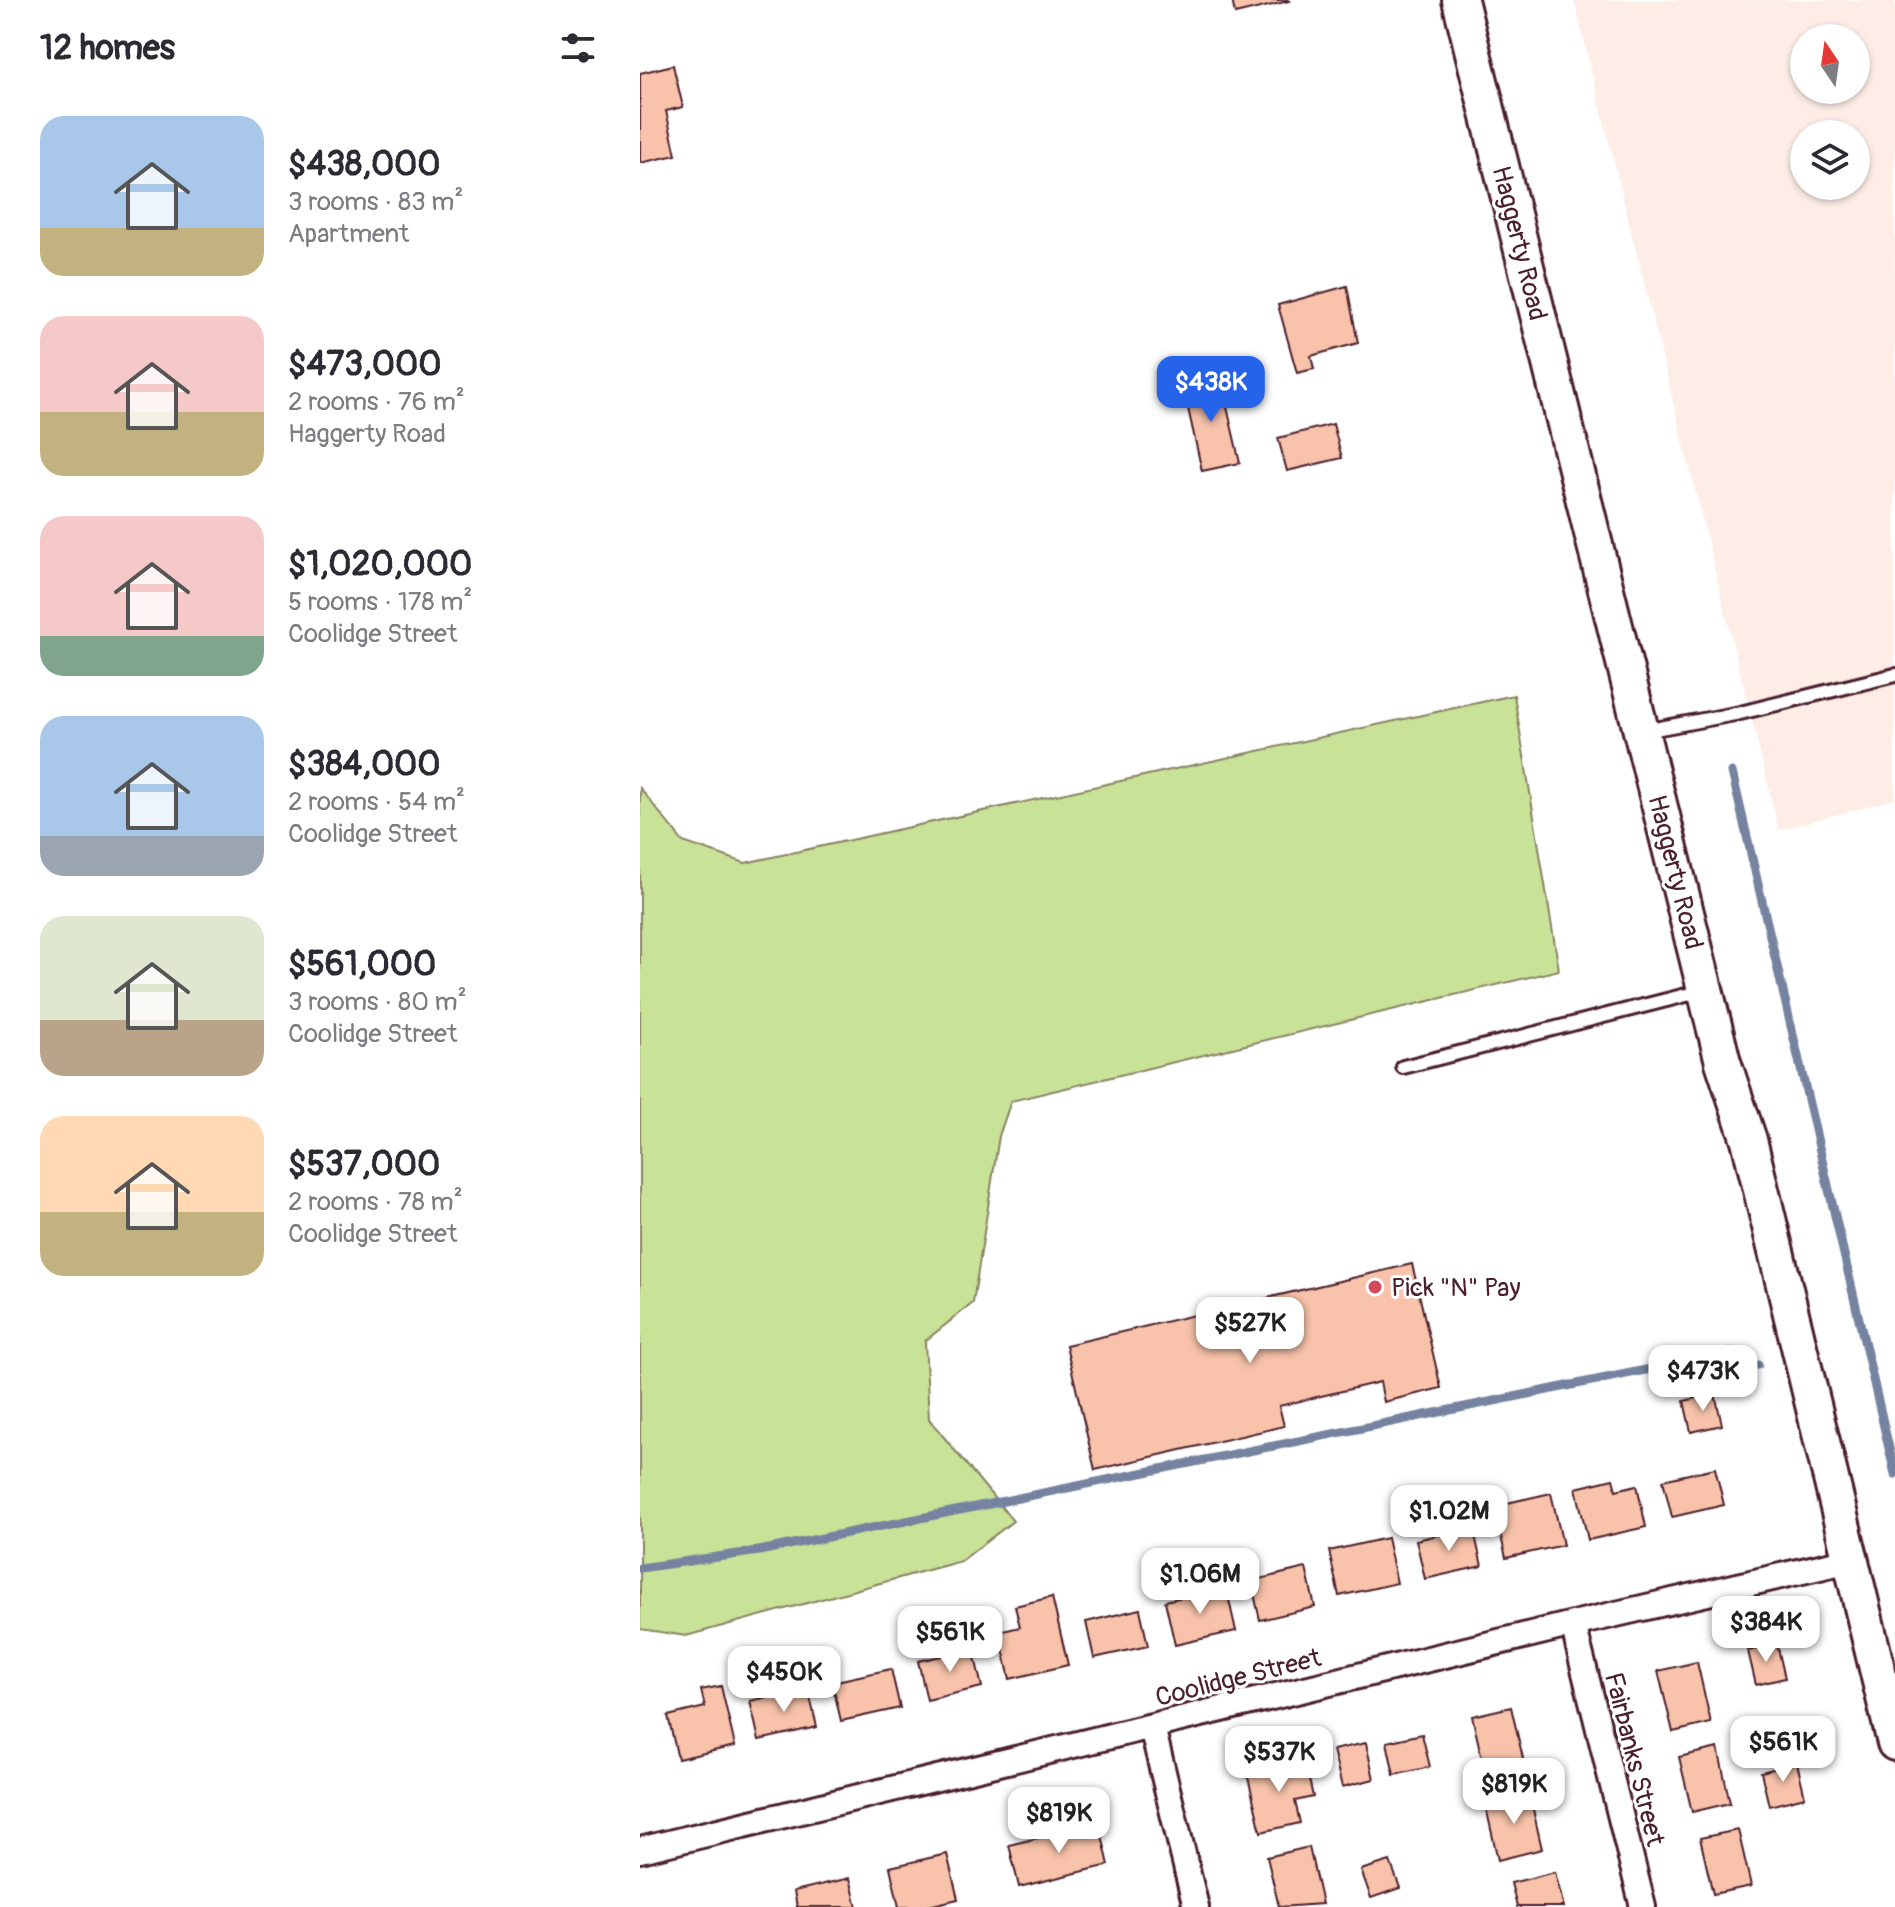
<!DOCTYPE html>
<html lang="en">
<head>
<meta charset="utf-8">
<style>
	body { margin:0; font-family:Pangolin,sans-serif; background:#f7f7f7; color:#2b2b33; height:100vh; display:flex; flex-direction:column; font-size:30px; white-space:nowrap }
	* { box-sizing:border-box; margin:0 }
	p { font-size:26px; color:#7c7c81 }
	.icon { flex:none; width:44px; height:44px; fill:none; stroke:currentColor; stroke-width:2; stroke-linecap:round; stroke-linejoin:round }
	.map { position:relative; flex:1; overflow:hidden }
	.side { display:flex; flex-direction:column; background:#fff; width:640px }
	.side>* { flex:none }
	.needle { width:52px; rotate:347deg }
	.controls { position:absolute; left:1150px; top:24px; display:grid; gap:16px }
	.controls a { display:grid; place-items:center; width:80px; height:80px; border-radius:50%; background:#fff; box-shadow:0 2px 6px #0004; font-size:40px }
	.price { position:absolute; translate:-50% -68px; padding:0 18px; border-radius:16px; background:#fff; color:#222; font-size:26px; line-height:52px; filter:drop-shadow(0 2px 4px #0008) }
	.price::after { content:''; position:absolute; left:50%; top:48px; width:24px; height:18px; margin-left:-12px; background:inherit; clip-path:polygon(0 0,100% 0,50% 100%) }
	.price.selected { background:#2563eb; color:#fff }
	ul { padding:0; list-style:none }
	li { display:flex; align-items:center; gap:24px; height:200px; padding:0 40px }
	li span { display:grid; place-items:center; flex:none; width:224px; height:160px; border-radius:24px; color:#555 }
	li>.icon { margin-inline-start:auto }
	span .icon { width:96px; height:96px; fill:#fffc; stroke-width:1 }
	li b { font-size:34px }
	h2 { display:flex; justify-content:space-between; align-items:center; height:96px; padding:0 40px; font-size:34px }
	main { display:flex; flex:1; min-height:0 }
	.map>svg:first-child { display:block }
</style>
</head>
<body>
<main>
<section class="side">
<h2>12 homes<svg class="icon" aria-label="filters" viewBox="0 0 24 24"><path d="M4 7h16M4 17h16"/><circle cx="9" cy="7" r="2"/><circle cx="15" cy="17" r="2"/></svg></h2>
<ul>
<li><span style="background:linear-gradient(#a9c7e8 70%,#c2b280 0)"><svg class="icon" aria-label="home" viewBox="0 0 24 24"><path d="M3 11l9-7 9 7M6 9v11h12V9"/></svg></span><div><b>$438,000</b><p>3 rooms · 83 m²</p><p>Apartment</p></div></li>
<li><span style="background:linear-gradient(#f6c9c9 60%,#c2b280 0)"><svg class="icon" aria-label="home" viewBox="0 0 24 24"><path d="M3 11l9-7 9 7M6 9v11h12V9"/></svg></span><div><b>$473,000</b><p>2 rooms · 76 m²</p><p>Haggerty Road</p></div></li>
<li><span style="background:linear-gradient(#f6c9c9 75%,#7fa58c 0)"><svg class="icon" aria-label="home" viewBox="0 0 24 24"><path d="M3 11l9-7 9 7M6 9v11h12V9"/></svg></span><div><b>$1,020,000</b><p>5 rooms · 178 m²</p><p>Coolidge Street</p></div></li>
<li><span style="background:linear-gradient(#a9c7e8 75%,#9aa5b1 0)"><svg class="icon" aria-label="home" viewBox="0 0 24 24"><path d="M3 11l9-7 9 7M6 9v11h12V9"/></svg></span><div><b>$384,000</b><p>2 rooms · 54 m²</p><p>Coolidge Street</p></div></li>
<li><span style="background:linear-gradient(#dfe7d0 65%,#b9a48a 0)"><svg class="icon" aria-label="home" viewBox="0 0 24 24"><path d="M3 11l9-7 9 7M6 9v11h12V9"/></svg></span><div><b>$561,000</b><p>3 rooms · 80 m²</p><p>Coolidge Street</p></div></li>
<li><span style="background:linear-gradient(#ffd9b3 60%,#c2b280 0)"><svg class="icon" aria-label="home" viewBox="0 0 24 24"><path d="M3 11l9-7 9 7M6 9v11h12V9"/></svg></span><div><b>$537,000</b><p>2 rooms · 78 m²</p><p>Coolidge Street</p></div></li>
</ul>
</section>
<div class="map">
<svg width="1255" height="1907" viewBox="0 0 1255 1907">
	<rect width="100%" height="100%" fill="#fff"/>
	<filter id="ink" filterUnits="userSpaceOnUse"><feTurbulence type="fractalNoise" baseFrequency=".0125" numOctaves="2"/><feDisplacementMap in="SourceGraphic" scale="16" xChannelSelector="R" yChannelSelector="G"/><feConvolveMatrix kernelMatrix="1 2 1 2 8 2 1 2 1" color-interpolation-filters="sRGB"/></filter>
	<g filter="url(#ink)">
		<path fill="#fdede6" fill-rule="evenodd" d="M934 0H1255V799L1139 830ZM1164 38H1216V90H1164ZM1164 134H1216V186H1164Z"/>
		<path fill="#c8e298" stroke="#898062" stroke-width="2" d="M874 695 919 970 371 1101 359 1136 333 1303 285 1341 289 1419 373 1521 321 1561 46 1636 0 1629V788L43 842 105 863Z"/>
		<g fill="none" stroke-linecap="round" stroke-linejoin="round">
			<path stroke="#7583a1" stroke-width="9" d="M1092 772 1255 1474
				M0 1568 119 1551 1094 1352 1102 1363 1118 1365"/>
		</g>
		<path fill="#f8c3aa" stroke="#4a1f2b" stroke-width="2" d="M592 0H648L649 1 595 14Z
			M33 65 43 107 26 111 36 155 0 163V73Z
			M707 286 718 343 671 356 674 369 657 373 638 305Z
			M580 377 600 463 562 471 543 386Z
			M693 424 702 458 647 471 638 438Z
			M772 1264 801 1388 744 1402 740 1382 639 1406 644 1426 455 1470 426 1345Z
			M1075 1394 1082 1425 1051 1432 1044 1401Z
			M1075 1468 1084 1505 1032 1517 1023 1480Z
			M973 1479 976 1490 997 1485 1006 1527 948 1540 936 1488Z
			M911 1493 923 1545 866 1558 854 1506Z
			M833 1527 842 1566 785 1579 776 1540Z
			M747 1538 757 1583 699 1596 689 1551Z
			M666 1568 675 1607 620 1620 611 1581Z
			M586 1587 596 1631 535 1645 525 1601Z
			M412 1597 428 1665 370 1679 359 1632 380 1627 375 1606Z
			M500 1609 508 1646 454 1658 446 1622Z
			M1137 1644 1145 1678 1116 1685 1108 1651Z
			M333 1649 342 1687 287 1700 278 1661Z
			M1057 1662 1071 1723 1033 1732 1018 1671Z
			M251 1669 260 1708 201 1721 192 1682Z
			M81 1686 95 1746 38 1759 28 1716 65 1707 61 1690Z
			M168 1688 177 1727 119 1740 110 1701Z
			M871 1707 885 1767 846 1776 832 1716Z
			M782 1734 790 1767 754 1775 747 1742Z
			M726 1743 734 1779 702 1787 693 1750Z
			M1078 1748 1090 1803 1052 1812 1039 1757Z
			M665 1761 673 1797 655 1801 660 1823 621 1832 607 1773Z
			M1157 1763 1165 1797 1129 1806 1121 1772Z
			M889 1792 902 1849 858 1860 845 1803Z
			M459 1823 469 1865 379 1887 369 1845Z
			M1098 1830 1111 1886 1073 1894 1060 1838Z
			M669 1847 682 1904 639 1907 627 1857Z
			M307 1854 318 1899 284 1907H259L250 1867Z
			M750 1861 760 1888 731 1898 721 1870Z
			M915 1872 924 1907H877L871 1883Z
			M210 1878 217 1907H157L154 1891Z"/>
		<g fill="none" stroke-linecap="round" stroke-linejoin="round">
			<g stroke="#4a1f2b" stroke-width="18">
				<path id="lane" d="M1004 731 1100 713 1255 675
					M763 1067 1062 991"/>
			</g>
			<g stroke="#4a1f2b" stroke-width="30">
				<path id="street" d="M933 1624 1003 1907
					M512 1727 556 1907
					M0 1850 933 1624 1210 1560"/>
			</g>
			<g stroke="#4a1f2b" stroke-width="40">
				<path id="secondary" d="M820 0 1083 1062 1109 1140 1255 1743"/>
			</g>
			<use href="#lane" stroke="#fff" stroke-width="12"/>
			<use href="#street" stroke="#fff" stroke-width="24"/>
			<use href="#secondary" stroke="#fff" stroke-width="34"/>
		</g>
	</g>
	<circle fill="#d1495b" stroke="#fff" stroke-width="3" cx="735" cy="1287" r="8"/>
	<g text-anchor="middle" stroke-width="6" stroke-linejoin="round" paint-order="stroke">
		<g font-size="26" fill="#4a1f2b" stroke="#fff">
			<text transform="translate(880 243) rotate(76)" y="9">Haggerty Road</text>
			<text transform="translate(1036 872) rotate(76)" y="9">Haggerty Road</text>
			<text transform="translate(598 1677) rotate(-14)" y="9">Coolidge Street</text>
			<text transform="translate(995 1759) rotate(76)" y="9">Fairbanks Street</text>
		</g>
		<g font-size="26" fill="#4a1f2b" stroke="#fff" text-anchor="start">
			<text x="751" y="1296">Pick "N" Pay</text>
		</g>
	</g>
</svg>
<div class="controls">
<a><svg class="needle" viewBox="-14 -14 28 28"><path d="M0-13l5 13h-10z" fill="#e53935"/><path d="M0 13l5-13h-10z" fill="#7c7c81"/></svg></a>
<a><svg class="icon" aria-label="layers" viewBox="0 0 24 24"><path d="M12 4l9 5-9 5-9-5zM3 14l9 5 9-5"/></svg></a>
</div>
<b class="price selected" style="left:571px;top:424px">$438K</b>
<b class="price" style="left:610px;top:1365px">$527K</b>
<b class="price" style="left:1063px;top:1413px">$473K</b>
<b class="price" style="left:809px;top:1553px">$1.02M</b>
<b class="price" style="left:560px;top:1616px">$1.06M</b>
<b class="price" style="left:1126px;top:1664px">$384K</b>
<b class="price" style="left:310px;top:1674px">$561K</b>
<b class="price" style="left:144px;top:1714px">$450K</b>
<b class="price" style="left:1143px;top:1784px">$561K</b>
<b class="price" style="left:639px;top:1794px">$537K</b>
<b class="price" style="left:874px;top:1826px">$819K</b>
<b class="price" style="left:419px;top:1855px">$819K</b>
</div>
</main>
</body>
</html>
